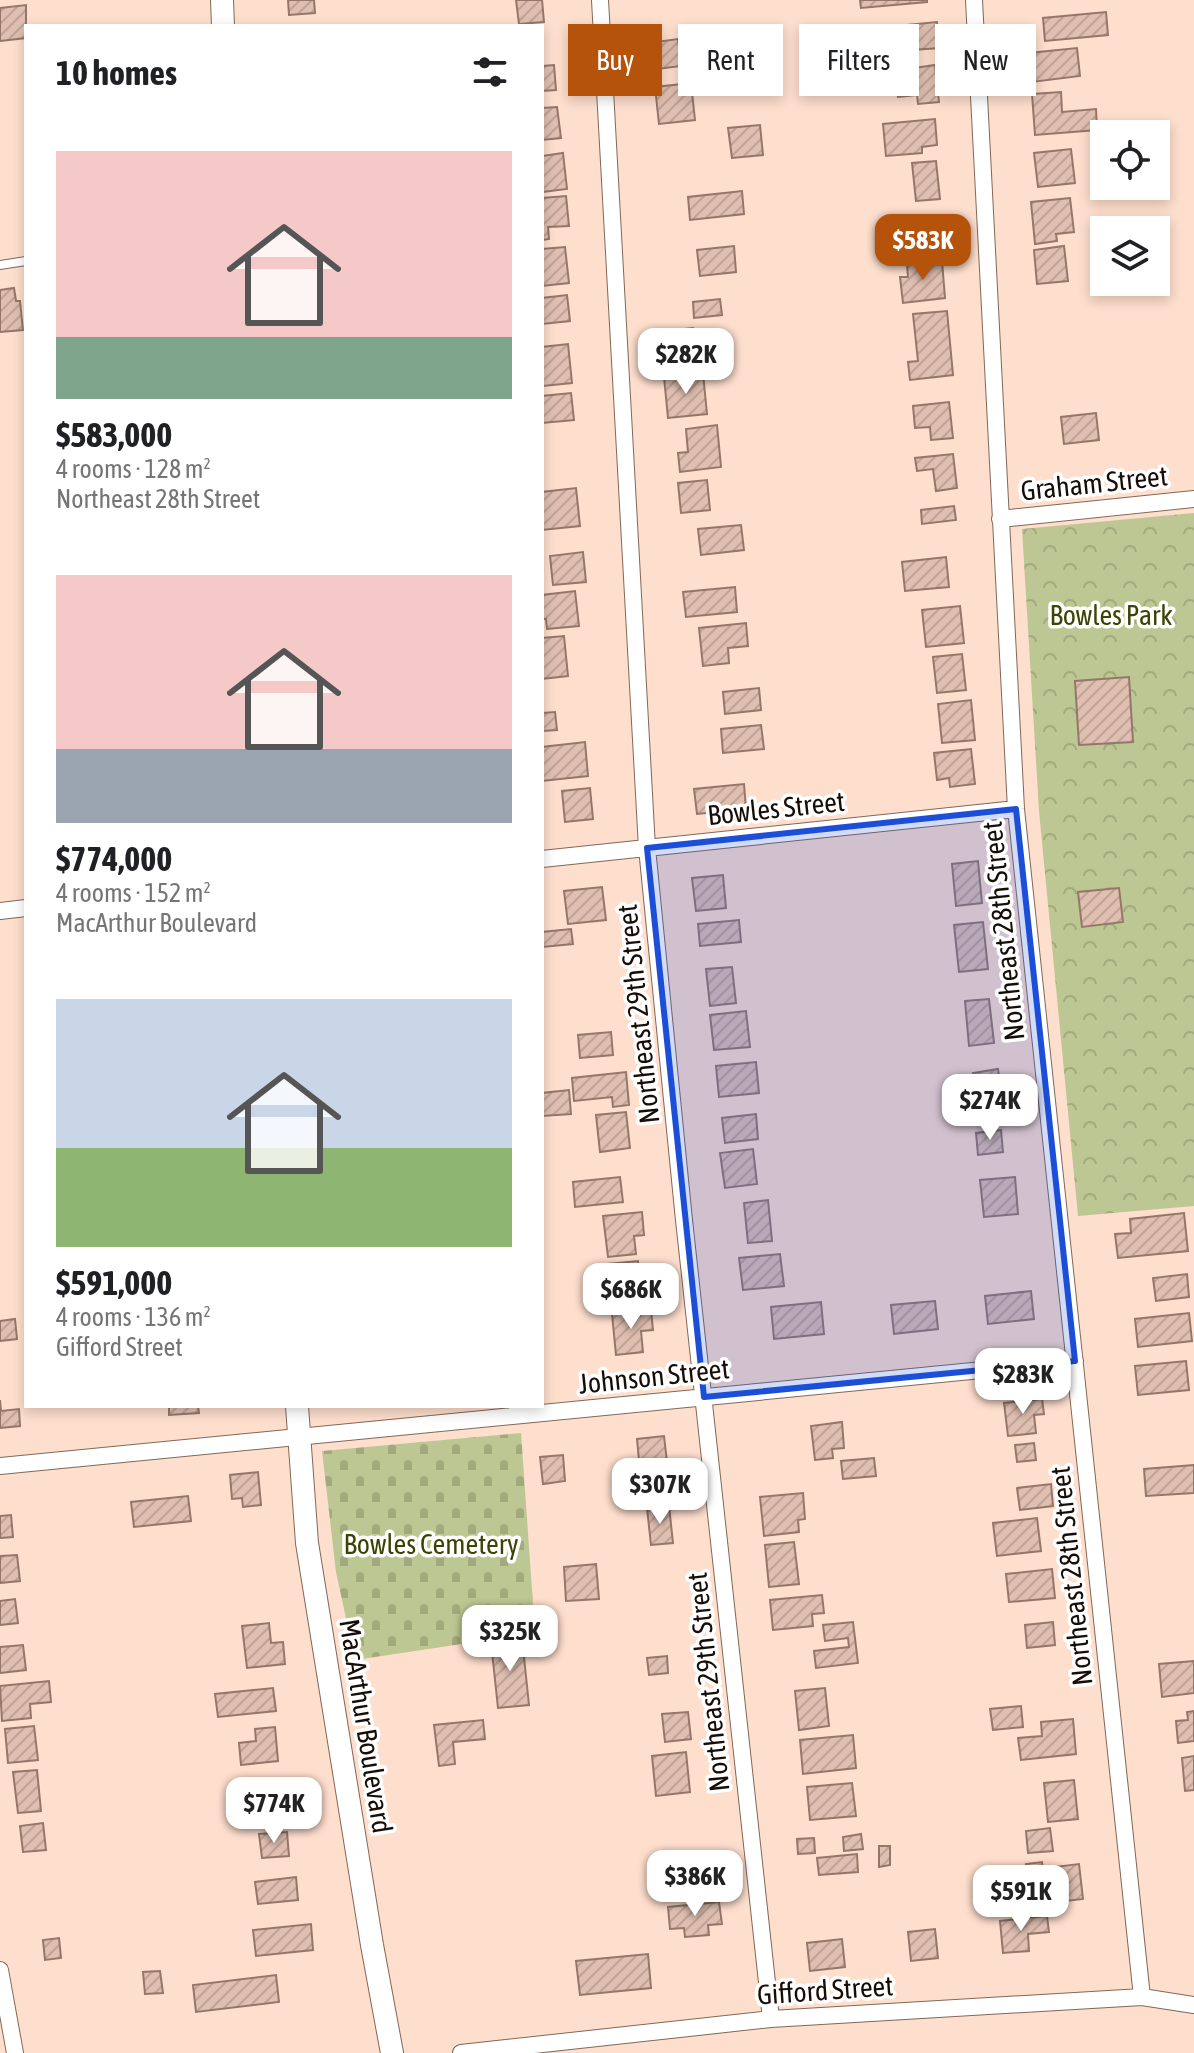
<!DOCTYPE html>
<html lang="en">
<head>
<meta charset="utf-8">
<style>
	body { margin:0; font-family:"Asap Condensed",sans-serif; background:#f2f2f2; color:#202124; height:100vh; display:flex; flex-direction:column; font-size:30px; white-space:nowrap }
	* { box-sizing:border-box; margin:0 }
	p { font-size:26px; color:#757577 }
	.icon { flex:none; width:44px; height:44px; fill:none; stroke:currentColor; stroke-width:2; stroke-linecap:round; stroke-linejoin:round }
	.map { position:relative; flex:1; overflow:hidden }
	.drawer { position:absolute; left:24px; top:24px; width:520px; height:1384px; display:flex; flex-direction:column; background:#fff; border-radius:0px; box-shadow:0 4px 12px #0003 }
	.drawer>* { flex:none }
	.banner { position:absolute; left:568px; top:24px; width:506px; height:72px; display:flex; gap:16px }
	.fabs { position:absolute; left:1090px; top:120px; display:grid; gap:16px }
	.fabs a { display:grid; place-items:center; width:80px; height:80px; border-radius:0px; background:#fff; box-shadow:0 4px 12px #0003; font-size:40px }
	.price { position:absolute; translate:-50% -68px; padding:0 18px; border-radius:16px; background:#fff; color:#222; font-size:26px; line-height:52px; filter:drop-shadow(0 2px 4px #0008) }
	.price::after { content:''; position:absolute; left:50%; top:48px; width:24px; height:18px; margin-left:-12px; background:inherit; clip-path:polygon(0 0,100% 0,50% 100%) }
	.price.on { background:#b45309; color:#fff }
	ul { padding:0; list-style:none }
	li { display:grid; align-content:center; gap:16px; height:424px; padding:0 32px }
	li span { display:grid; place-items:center; height:248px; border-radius:0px; color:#555 }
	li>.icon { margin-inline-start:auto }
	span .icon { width:144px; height:144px; fill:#fffc; stroke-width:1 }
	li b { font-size:34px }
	h2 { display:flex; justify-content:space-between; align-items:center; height:96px; padding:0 32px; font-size:34px }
	.chip { padding:0 28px; border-radius:0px; background:#fff; box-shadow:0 4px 12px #0003; font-size:28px; line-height:72px }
	.chip.on { background:#b45309; color:#fff }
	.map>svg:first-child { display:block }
</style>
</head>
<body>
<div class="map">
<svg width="1194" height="2053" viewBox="0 0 1194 2053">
	<defs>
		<pattern id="cemetery-stones" width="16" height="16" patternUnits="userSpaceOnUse" patternTransform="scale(2)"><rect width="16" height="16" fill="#bdc793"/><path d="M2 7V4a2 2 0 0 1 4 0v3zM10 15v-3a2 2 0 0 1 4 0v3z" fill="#a2aa7d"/></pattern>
		<pattern id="park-crowns" width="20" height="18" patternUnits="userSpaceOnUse" patternTransform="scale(2)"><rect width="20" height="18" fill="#bdc793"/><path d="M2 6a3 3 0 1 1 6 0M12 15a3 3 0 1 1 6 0" fill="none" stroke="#a2aa7d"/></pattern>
		<pattern id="building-hatch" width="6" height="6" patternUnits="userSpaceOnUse" patternTransform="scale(2)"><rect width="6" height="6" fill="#e0bfb1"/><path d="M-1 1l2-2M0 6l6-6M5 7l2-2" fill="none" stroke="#bfa397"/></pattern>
	</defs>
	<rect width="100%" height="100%" fill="#fedecd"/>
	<path fill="url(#cemetery-stones)" d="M521 1433 535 1633 355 1660 336 1572 322 1451Z"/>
	<path fill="url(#park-crowns)" d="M1194 513V1206L1078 1216 1039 811 1022 529Z"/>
	<path fill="url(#building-hatch)" stroke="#95776a" stroke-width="2" d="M288 0H314L315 13 289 15Z
		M516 0H542L544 22 519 24Z
		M860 0H927V2L861 8Z
		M26 5V38L0 41V8Z
		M1106 12 1108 35 1045 41 1043 18Z
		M937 22 940 48 912 50 913 58 889 60 886 27Z
		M678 39 681 66 658 69 655 42Z
		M1077 48 1080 76 1032 82 1029 53Z
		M554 65 556 90 542 91V66Z
		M935 65 939 102 918 104 917 95 898 97 895 76 915 74 914 68Z
		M691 83 695 120 659 124 655 87Z
		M1061 92 1062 112 1096 109 1097 130 1035 135 1032 94Z
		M557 107 561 138 542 140V108Z
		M935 119 937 145 922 147V153L886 156 883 124Z
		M760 125 763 155 732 158 728 128Z
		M1071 149 1075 183 1038 187 1034 153Z
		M563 153 567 189 542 192V156Z
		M936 161 940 199 916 201 912 163Z
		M742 191 744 214 690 220 688 197Z
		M566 196 569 226 548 227 549 239 542 240V198Z
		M1070 198 1074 232 1056 234 1057 241 1035 244 1031 202Z
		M940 217 943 248 900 253 898 233 905 232 904 221Z
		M734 246 736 272 700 276 697 250Z
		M1064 246 1068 281 1037 284 1034 250Z
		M565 247 569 283 542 286V249Z
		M942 261 945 298 903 303 900 277H908L907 264Z
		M14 288 16 301H20L23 330 0 332V290Z
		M567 295 570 321 542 324V298Z
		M720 299 722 315 694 318 693 302Z
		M947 311 953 375 910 380 908 362 918 361 913 314Z
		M693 328 697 364 670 367 666 331Z
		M568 344 572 383 543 386 542 347Z
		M703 373 707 414 668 418 664 377Z
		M571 393 574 420 542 423V396Z
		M949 402 953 438 931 440 930 427 915 428 913 406Z
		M1096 413 1099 440 1064 444 1061 417Z
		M717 425 721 467 680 472 678 453 688 452 686 429Z
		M953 454 957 488 936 491 933 469 917 471 915 458Z
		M707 480 710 510 681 513 678 483Z
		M576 488 580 526 542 530V492Z
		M954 506 956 520 922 524 921 510Z
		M741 525 744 550 701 555 698 529Z
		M583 552 586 582 553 585 550 556Z
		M946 557 949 587 905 591 902 562Z
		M735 587 737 612 686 617 683 592Z
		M575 591 579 626 547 629 546 619H542V595Z
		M960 606 964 643 926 647 922 610Z
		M746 623 748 646 728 648 729 663 703 666 699 628Z
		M564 636 568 676 542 679V638Z
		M962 654 966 690 937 693 933 657Z
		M1129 677 1133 742 1079 745 1075 681Z
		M759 688 761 710 725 714 723 692Z
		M971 700 975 740 942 743 938 704Z
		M542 709V713L555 712 557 730 542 731Z
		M761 725 764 749 723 753 721 729Z
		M585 742 588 776 542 781V747Z
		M971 749 975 784 950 787 949 778 937 780 934 753Z
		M744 784 746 809 697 814 694 789Z
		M590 788 593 819 565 822 562 791Z
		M978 861 982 903 956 906 952 864Z
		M723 875 726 908 696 911 692 878Z
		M602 887 606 920 568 924 564 891Z
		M1119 888 1123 922 1082 927 1078 892Z
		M739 920 741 942 700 946 698 924Z
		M983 922 988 969 959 972 954 925Z
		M571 929 573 944 542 947V932Z
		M732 967 736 1003 710 1006 706 969Z
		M989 999 994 1043 969 1046 965 1001Z
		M746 1011 750 1047 714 1050 710 1015Z
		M611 1032 613 1055 580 1058 578 1035Z
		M756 1062 759 1093 719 1097 716 1066Z
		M998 1069 1005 1121 984 1124 982 1114 965 1117 962 1094 976 1092 973 1073Z
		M626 1072 629 1105 613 1107 612 1097 574 1101 572 1078Z
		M569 1090 571 1114 542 1116V1093Z
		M626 1112 630 1148 600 1152 596 1115Z
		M756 1114 758 1139 725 1143 722 1118Z
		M1001 1130 1003 1152 978 1155 976 1133Z
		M753 1149 757 1184 725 1188 720 1153Z
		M620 1177 623 1202 575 1207 573 1182Z
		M1015 1177 1018 1214 984 1217 980 1180Z
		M768 1200 772 1241 748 1243 744 1203Z
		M642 1212 644 1235 634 1236 636 1254 608 1257 603 1216Z
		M1184 1213 1188 1251 1118 1258 1115 1234 1131 1233 1130 1219Z
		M780 1254 784 1286 743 1290 739 1258Z
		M638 1261 640 1281H648L650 1302 613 1306 608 1264Z
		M1187 1274 1189 1297 1156 1301 1153 1278Z
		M1031 1291 1034 1319 988 1324 985 1296Z
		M935 1301 938 1329 894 1334 891 1305Z
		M821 1302 824 1334 774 1339 771 1307Z
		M651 1310 653 1330 641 1331 643 1352 616 1355 612 1314Z
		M1189 1313 1192 1341 1138 1347 1135 1319Z
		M15 1319 17 1339 0 1341V1321Z
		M1186 1361 1189 1390 1138 1395 1135 1366Z
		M1042 1399 1044 1414 1034 1415 1036 1433 1008 1436 1004 1403Z
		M0 1400 1 1411 19 1409 20 1426 0 1428Z
		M169 1406H198L199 1413 169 1415Z
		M842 1422 844 1448 832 1449 833 1458 815 1460 811 1426Z
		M664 1436 669 1479 641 1482 637 1439Z
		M1034 1443 1036 1460 1017 1462 1015 1445Z
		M563 1455 565 1481 543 1484 540 1457Z
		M874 1458 876 1476 843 1479 841 1461Z
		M1194 1465V1493L1146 1496 1144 1469Z
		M258 1472 261 1505 243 1507 242 1498 232 1499 230 1475Z
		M1051 1484 1053 1506 1020 1510 1017 1488Z
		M803 1493 805 1519 798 1520 799 1532 764 1536 760 1497Z
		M188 1496 191 1521 134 1527 131 1502Z
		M669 1506 673 1543 651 1545 647 1508Z
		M11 1515 13 1537 0 1538V1516Z
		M1037 1518 1041 1551 997 1556 993 1523Z
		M794 1542 799 1584 769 1587 765 1545Z
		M17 1555 20 1581 0 1583V1556Z
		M596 1564 599 1599 566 1601 564 1567Z
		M1052 1569 1055 1598 1009 1602 1006 1574Z
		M822 1595 824 1613 812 1614 813 1626 773 1630 770 1600Z
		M15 1599 18 1623 0 1625V1601Z
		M853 1622 858 1663 816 1668 814 1651 849 1647 848 1638 825 1641 823 1625Z
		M1053 1622 1055 1645 1027 1648 1025 1625Z
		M269 1623 271 1643 283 1642 285 1664 247 1668 242 1626Z
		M522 1638 529 1705 498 1708 491 1642Z
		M23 1645 26 1670 0 1673V1647Z
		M667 1656 668 1673 649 1675 647 1658Z
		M1194 1661V1693L1162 1697 1159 1664Z
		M49 1681 51 1702 30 1704 31 1718 2 1721 0 1686Z
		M273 1688 276 1711 218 1717 215 1694Z
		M825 1688 829 1726 799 1730 795 1691Z
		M1021 1706 1023 1727 993 1730 990 1709Z
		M1194 1711V1741L1178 1743 1176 1721 1188 1720 1187 1712Z
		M688 1712 691 1739 665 1742 662 1714Z
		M1073 1719 1076 1754 1021 1760 1018 1738 1042 1736 1041 1722Z
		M483 1720 485 1739 453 1742 455 1764 439 1766 434 1725Z
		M34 1726 38 1760 8 1763 5 1729Z
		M275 1727 278 1761 241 1765 239 1743 256 1741 255 1729Z
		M853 1735 856 1768 803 1774 800 1740Z
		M686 1752 690 1792 656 1796 652 1756Z
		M1194 1756V1790L1185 1791 1182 1758Z
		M37 1770 41 1811 18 1813 13 1772Z
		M1074 1780 1078 1819 1048 1822 1044 1783Z
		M283 1782 285 1803 247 1807 245 1786Z
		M852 1783 856 1816 810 1820 807 1787Z
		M43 1823 46 1850 23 1852 20 1826Z
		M1050 1828 1053 1851 1028 1853 1026 1831Z
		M287 1832 289 1856 262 1858 259 1834Z
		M861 1834 863 1849 844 1851 843 1837Z
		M814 1838 815 1853 798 1854 797 1839Z
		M879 1846H890V1865L879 1867Z
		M857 1854 858 1872 819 1875 817 1858Z
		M1042 1862 1044 1879 1028 1882 1026 1864Z
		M1079 1864 1083 1899 1058 1902 1054 1867Z
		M296 1877 298 1900 258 1904 255 1882Z
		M719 1902 722 1924 708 1925 709 1935 685 1937 684 1928 670 1929 668 1907Z
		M1047 1916 1049 1932 1028 1934 1029 1951 1003 1953 1000 1921Z
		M311 1924 313 1950 256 1956 253 1930Z
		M935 1929 938 1958 911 1961 908 1932Z
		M59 1938 61 1958 45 1960 43 1940Z
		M842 1939 845 1967 810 1971 807 1943Z
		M648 1954 651 1988 580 1995 576 1961Z
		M160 1971 163 1993 145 1994 143 1972Z
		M276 1975 279 2002 196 2012 193 1985Z"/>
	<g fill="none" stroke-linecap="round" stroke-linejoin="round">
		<g stroke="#826758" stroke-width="10">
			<path id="service" d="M0 265 26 261"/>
		</g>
		<g stroke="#826758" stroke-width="18">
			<path id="minor" d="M600 0 647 848 684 1220 771 2019
				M974 0 1016 809 1142 1997
				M1000 519 1194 499
				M542 859 1016 809
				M0 911 26 908
				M0 1466 1075 1361
				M0 1970 15 2053
				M461 2053 771 2019 1142 1997 1194 2005"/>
		</g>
		<g stroke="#826758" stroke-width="24">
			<path id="secondary" d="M222 0 223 26
				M297 1406 307 1543 372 1945 392 2053"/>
		</g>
		<use href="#service" stroke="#fff" stroke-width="8"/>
		<use href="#minor" stroke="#fff" stroke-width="16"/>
		<use href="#secondary" stroke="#fff" stroke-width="22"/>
	</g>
	<path fill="#1d4ed8" fill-opacity="0.2" stroke="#1d4ed8" stroke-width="6" stroke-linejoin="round" d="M1016 809 1075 1361 704 1397 647 848Z"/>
	<g text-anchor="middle" stroke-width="7" stroke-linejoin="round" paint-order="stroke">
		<g font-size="28" fill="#170d07" stroke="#fff">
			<text transform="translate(1094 483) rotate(-6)" y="10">Graham Street</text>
			<text transform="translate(776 808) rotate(-6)" y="10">Bowles Street</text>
			<text transform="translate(1003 931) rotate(-96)" y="10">Northeast 28th Street</text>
			<text transform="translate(638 1014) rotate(-96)" y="10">Northeast 29th Street</text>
			<text transform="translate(654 1376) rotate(-6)" y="10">Johnson Street</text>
			<text transform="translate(1071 1576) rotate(-96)" y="10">Northeast 28th Street</text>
			<text transform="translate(708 1682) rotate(-96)" y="10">Northeast 29th Street</text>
			<text transform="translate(366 1726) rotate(81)" y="10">MacArthur Boulevard</text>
			<text transform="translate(825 1990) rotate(-4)" y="10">Gifford Street</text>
		</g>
		<g font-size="28" fill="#3c4303" stroke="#fff">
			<text x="1111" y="625">Bowles Park</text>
			<text x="431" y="1554">Bowles Cemetery</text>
		</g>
	</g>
</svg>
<div class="fabs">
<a><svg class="icon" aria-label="locate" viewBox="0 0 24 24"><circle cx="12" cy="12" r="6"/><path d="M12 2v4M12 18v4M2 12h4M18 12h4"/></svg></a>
<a><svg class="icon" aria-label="layers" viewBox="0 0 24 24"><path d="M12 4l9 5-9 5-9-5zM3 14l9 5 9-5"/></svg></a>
</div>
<b class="price on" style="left:923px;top:282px">$583K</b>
<b class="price" style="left:686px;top:396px">$282K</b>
<b class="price" style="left:990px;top:1142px">$274K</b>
<b class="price" style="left:631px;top:1331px">$686K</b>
<b class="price" style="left:1023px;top:1416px">$283K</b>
<b class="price" style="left:660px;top:1526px">$307K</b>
<b class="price" style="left:510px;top:1673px">$325K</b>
<b class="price" style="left:274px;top:1845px">$774K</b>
<b class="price" style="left:695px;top:1918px">$386K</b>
<b class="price" style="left:1021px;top:1933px">$591K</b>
<div class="banner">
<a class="chip on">Buy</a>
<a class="chip">Rent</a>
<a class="chip">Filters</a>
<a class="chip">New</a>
</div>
<section class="drawer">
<h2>10 homes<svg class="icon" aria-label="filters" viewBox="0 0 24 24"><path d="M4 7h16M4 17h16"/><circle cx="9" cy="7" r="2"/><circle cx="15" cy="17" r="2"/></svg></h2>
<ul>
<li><span style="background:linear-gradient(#f6c9c9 75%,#7fa58c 0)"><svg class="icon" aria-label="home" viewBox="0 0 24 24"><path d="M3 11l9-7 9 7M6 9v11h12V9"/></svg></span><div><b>$583,000</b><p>4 rooms · 128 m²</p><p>Northeast 28th Street</p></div></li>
<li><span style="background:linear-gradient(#f6c9c9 70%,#9aa5b1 0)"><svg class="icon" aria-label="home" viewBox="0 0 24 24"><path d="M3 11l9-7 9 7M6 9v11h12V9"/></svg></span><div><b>$774,000</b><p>4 rooms · 152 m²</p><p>MacArthur Boulevard</p></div></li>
<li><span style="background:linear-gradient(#c9d6e8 60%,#8fb573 0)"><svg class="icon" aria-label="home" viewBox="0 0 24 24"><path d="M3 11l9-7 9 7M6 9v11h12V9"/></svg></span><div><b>$591,000</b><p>4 rooms · 136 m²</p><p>Gifford Street</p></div></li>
</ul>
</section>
</div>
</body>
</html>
